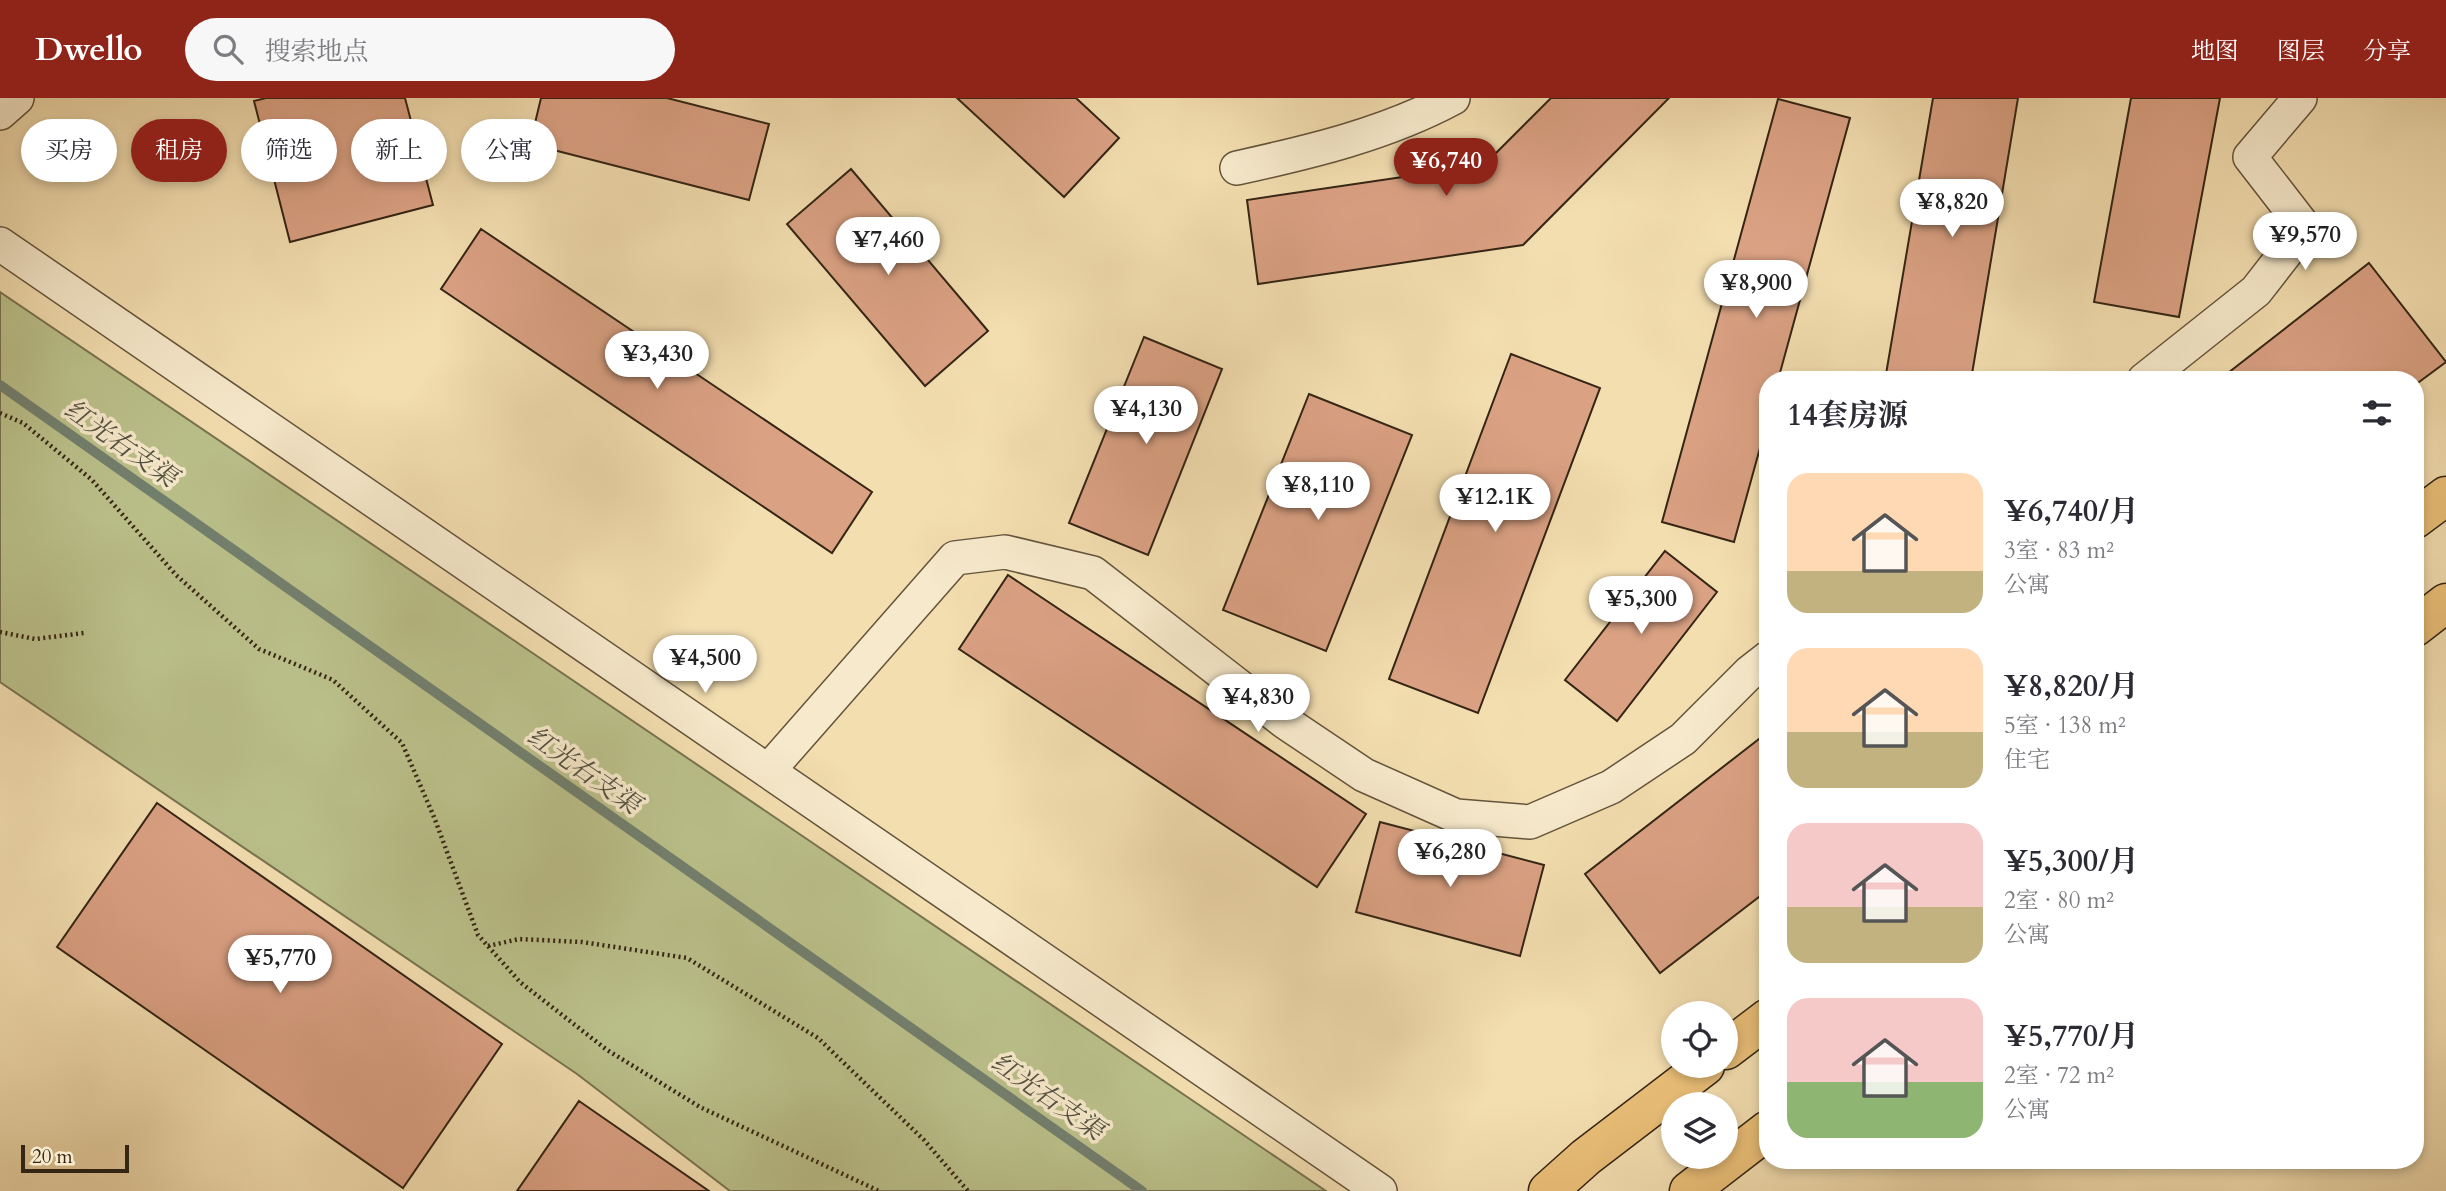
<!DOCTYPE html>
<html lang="zh">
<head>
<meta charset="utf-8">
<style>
	body { margin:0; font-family:Cardo,"Noto Serif SC",serif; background:#f7f7f7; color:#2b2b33; height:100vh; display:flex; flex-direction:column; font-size:26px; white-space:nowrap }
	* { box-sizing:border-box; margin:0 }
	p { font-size:23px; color:#7c7c81 }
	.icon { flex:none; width:38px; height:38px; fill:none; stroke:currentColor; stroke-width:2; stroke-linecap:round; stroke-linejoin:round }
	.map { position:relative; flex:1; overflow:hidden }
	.drawer { position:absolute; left:1759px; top:273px; width:665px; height:798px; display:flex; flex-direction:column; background:#fff; border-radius:28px; box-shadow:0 4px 10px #0003 }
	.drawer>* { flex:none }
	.banner { position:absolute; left:21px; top:21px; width:665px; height:63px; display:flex; gap:14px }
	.buttons { position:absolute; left:1661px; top:903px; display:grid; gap:14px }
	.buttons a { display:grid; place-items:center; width:77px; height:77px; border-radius:50%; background:#fff; box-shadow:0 4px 10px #0003; font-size:35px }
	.scale { position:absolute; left:21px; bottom:18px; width:108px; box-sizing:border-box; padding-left:7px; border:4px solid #342514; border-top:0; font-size:19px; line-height:24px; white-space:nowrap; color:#342514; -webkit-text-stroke:5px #f7eacc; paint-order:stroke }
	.price { position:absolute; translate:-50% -60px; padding:0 16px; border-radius:24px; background:#fff; color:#222; font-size:23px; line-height:46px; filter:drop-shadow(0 2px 4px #0008) }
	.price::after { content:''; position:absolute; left:50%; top:42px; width:21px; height:16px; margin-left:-10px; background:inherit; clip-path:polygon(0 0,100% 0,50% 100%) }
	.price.on { background:#8f2418; color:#fff }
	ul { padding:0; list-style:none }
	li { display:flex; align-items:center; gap:21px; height:175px; padding:0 28px }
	li span { display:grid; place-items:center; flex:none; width:196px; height:140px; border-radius:21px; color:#555 }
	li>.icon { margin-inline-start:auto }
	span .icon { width:84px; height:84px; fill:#fffc; stroke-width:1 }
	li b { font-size:30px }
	h2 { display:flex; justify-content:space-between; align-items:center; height:84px; padding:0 28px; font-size:30px }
	.tag { padding:0 24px; border-radius:32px; background:#fff; box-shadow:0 4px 10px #0003; font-size:24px; line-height:63px }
	.tag.on { background:#8f2418; color:#fff }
	header { display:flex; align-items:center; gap:42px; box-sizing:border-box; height:98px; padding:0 35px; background:#8f2418; color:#fff }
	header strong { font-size:33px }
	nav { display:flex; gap:38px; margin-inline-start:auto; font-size:24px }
	.search { width:490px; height:63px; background:#f7f7f7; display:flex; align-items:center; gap:18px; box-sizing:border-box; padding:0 24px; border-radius:38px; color:#7c7c81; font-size:26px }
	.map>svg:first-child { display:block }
</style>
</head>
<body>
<header>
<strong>Dwello</strong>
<div class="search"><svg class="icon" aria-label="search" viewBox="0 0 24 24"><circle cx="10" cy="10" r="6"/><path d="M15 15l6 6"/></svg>搜索地点</div>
<nav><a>地图</a><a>图层</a><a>分享</a></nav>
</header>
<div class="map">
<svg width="2446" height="1093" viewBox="0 0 2446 1093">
	<rect width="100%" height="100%" fill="#f3deb0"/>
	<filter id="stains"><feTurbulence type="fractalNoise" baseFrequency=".00286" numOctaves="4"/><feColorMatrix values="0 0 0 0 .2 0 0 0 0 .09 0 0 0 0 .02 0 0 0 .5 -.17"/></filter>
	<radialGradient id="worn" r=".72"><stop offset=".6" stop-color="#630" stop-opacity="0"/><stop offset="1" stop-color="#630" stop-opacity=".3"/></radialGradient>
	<path fill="#bbc18b" stroke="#787350" stroke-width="2" d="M0 194 1326 1093H730L577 976 0 584Z"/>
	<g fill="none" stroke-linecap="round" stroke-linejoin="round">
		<path stroke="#72806f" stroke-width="10" d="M0 287 1142 1093"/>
	</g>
	<path fill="#daa183" stroke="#342514" stroke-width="2" d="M266 0H405L433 107 290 144 254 3Z
		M541 0H667L769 26 749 102 530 46Z
		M957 0H1076L1119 40 1064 99Z
		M1551 0H1669L1523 147 1258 186 1247 102 1484 67Z
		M1933 0H2018L1971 282H1885Z
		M2131 0H2220L2179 219 2094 204Z
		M1778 1 1850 20 1778 282H1768V321L1734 444 1662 424Z
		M851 71 988 233 925 288 787 126Z
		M481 131 872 394 832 455 441 191Z
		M2369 165 2446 264 2415 287V282H2219Z
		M1144 239 1222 271 1148 457 1069 425Z
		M1511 256 1600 290 1478 615 1389 581Z
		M1309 296 1412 337 1326 553 1223 512Z
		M1665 453 1717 494 1617 623 1565 582Z
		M1008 477 1366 716 1317 789 959 551Z
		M1768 634V792L1660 875 1585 776Z
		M157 705 502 946 403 1090 57 849Z
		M1380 724 1544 767 1520 858 1356 814Z
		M579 1003 709 1093H517Z"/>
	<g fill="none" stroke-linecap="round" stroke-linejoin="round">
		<g stroke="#64533b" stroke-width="36">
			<path id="street" d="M0 15 17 0
				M1237 70C1310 54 1386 36 1453 0
				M0 146 1380 1093
				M2144 282 2256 193 2305 130 2250 59 2300 0
				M768 673 955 460 1005 454 1093 475 1285 624 1364 677 1456 718 1530 724 1611 689 1683 641 1750 574 1768 560"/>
		</g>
		<g stroke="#342514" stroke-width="41">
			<path id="primary" d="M2415 421 2446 398
				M2415 529 2446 505
				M1726 952 1768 920
				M1548 1093 1586 1059 1705 968
				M1689 1093 1768 1032"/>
		</g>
		<path stroke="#342514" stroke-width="4.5" stroke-dasharray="2 3.5" stroke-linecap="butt" d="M0 315 23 325 92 382 176 477 259 551 333 582 402 645 434 719 478 837 520 884 607 952 700 1009 879 1093
			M0 534 35 541 84 535
			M488 848 519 841 582 844 687 860 818 940 924 1042 968 1093"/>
		<use href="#street" stroke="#f7eacc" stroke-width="33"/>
		<use href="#primary" stroke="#eabf78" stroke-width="38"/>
	</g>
	<g text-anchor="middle" stroke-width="7" stroke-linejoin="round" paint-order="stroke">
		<g font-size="26" font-style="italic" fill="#535241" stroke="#f7eacc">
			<text transform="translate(121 345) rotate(35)" y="9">红光右支渠</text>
			<text transform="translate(584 672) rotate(35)" y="9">红光右支渠</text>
			<text transform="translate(1048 998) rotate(35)" y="9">红光右支渠</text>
		</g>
	</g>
	<rect width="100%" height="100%" filter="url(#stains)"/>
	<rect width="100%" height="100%" fill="url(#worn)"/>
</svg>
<div class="buttons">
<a><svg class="icon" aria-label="locate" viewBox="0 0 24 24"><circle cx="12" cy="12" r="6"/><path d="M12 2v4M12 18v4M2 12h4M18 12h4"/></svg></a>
<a><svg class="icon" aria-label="layers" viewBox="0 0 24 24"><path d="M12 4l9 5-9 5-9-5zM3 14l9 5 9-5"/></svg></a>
</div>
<div class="scale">20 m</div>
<b class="price on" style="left:1446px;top:100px">¥6,740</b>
<b class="price" style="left:1952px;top:141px">¥8,820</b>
<b class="price" style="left:2305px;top:174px">¥9,570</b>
<b class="price" style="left:888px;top:179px">¥7,460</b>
<b class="price" style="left:1756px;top:222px">¥8,900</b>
<b class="price" style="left:657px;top:293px">¥3,430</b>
<b class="price" style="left:1146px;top:348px">¥4,130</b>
<b class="price" style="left:1318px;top:424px">¥8,110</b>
<b class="price" style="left:1495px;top:436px">¥12.1K</b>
<b class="price" style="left:1641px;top:538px">¥5,300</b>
<b class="price" style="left:705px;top:597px">¥4,500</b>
<b class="price" style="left:1258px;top:636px">¥4,830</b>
<b class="price" style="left:1450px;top:791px">¥6,280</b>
<b class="price" style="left:280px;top:897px">¥5,770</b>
<div class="banner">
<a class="tag">买房</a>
<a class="tag on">租房</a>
<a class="tag">筛选</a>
<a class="tag">新上</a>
<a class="tag">公寓</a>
</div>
<section class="drawer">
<h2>14套房源<svg class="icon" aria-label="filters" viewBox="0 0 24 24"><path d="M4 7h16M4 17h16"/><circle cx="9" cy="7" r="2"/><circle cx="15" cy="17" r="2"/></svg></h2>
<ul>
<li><span style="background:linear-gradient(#ffd9b3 70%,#c2b280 0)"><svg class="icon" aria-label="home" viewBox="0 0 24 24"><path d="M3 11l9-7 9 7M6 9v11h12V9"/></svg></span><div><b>¥6,740/月</b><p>3室 · 83 m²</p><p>公寓</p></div></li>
<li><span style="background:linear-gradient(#ffd9b3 60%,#c2b280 0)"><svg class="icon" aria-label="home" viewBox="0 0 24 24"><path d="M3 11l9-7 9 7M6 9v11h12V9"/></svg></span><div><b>¥8,820/月</b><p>5室 · 138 m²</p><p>住宅</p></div></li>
<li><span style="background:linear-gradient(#f6c9c9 60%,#c2b280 0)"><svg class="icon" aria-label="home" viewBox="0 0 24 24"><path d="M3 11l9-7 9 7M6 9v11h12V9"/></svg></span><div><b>¥5,300/月</b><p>2室 · 80 m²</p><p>公寓</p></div></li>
<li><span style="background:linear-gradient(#f6c9c9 60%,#8fb573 0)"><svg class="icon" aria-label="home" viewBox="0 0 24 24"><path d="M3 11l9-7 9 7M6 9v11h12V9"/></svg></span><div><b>¥5,770/月</b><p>2室 · 72 m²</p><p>公寓</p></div></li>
</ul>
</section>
</div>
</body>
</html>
